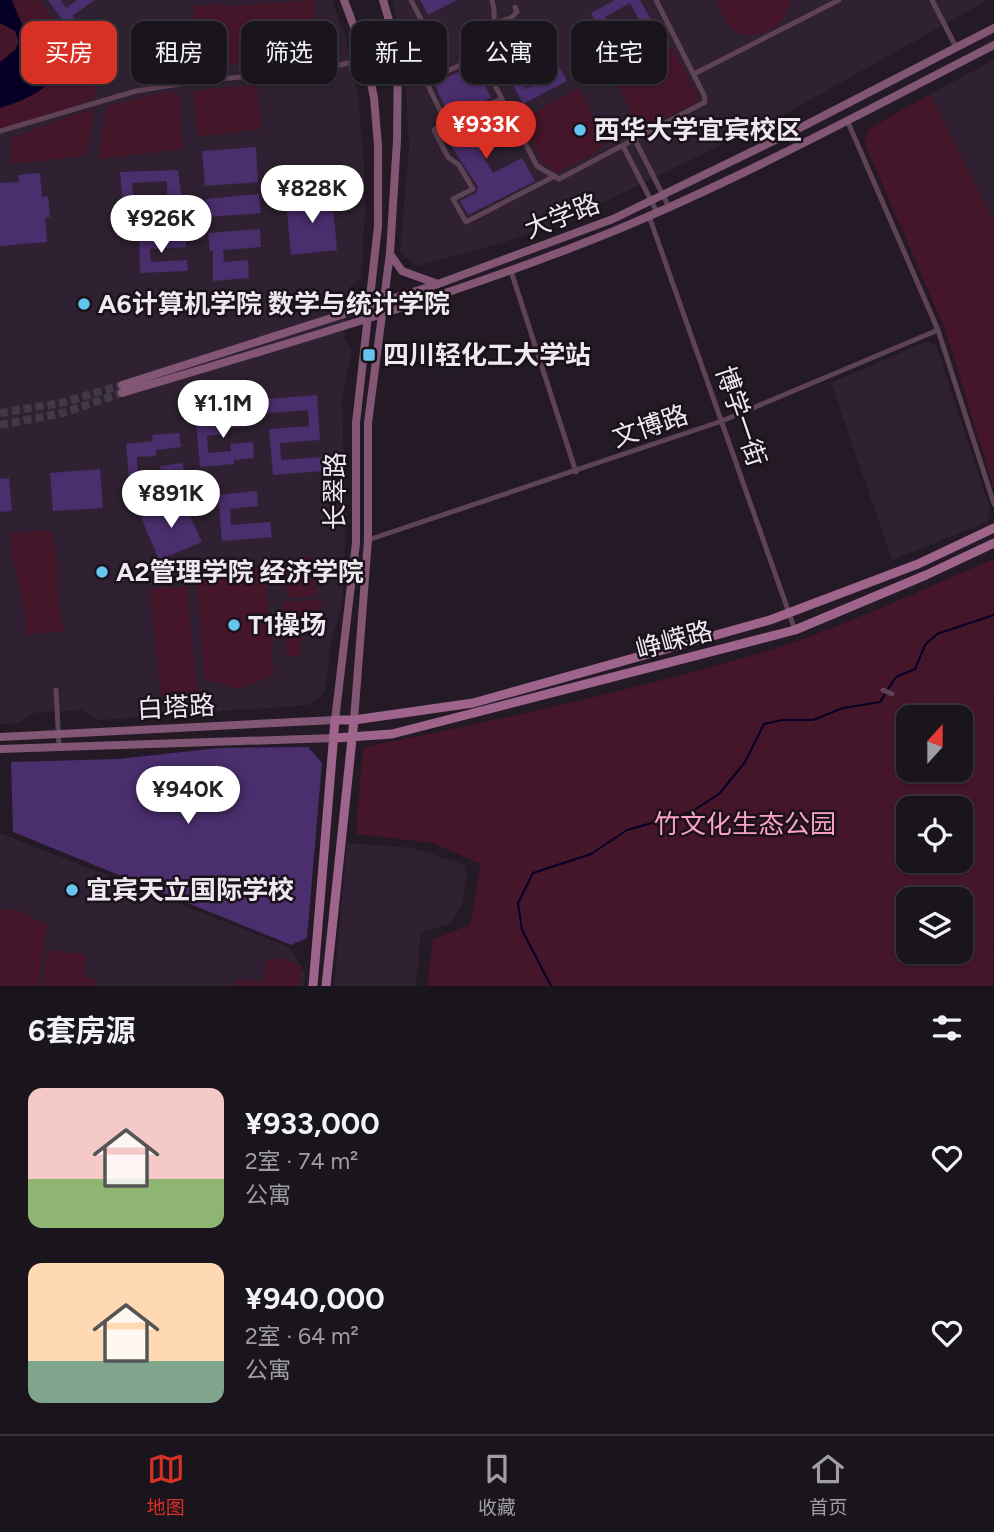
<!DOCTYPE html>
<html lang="zh">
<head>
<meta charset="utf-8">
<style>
	body { margin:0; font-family:Figtree,"Noto Sans SC",sans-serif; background:#231d25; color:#f1f3f6; height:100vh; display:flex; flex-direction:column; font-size:26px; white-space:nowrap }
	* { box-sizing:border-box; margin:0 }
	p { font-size:23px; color:#9f9ea3 }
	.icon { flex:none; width:38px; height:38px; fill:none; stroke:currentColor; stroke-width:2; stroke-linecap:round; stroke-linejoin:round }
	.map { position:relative; height:986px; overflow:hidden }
	.panel { display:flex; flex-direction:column; background:#1a141c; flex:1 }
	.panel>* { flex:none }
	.guide { position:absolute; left:21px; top:21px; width:952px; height:63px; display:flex; gap:14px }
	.needle { width:46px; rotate:21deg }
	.fabs { position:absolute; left:896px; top:705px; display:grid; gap:14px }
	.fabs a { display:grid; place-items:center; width:77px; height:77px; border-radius:14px; background:#1a141c; box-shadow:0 2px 5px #0004,0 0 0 2px #38333b; font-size:35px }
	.price { position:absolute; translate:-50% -60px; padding:0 16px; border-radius:24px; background:#fff; color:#222; font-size:23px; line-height:46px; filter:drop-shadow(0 2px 4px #0008) }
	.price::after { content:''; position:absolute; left:50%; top:42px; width:21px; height:16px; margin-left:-10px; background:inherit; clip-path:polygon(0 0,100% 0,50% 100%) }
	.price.current { background:#d93025; color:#fff }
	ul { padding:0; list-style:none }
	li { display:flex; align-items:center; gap:21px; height:175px; padding:0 28px }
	li span { display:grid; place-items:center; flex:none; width:196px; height:140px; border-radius:14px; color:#555 }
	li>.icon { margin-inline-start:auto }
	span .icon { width:84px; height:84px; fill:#fffc; stroke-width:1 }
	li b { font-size:30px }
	h2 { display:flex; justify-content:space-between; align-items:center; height:84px; padding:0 28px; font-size:30px }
	.tag { padding:0 24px; border-radius:14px; background:#1a141c; box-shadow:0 2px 5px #0004,0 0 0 2px #38333b; font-size:24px; line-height:63px }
	.tag.current { background:#d93025; color:#fff }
	.menu { display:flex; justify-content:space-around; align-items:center; height:98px; border-top:2px solid #38333b; background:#1a141c; font-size:19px; color:#9f9ea3 }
	.menu a { display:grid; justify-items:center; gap:4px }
	.menu .current { color:#d93025 }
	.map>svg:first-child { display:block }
</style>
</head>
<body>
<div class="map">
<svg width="994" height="986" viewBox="0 0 994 986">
	<rect width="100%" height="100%" fill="#231a25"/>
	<path fill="#2f2131" d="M0 0H332L346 38 358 96 364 164 365 211 361 277 349 288 344 338 352 351 342 398 346 526 342 605 331 641 325 692 309 705 99 720 81 710 32 713 19 723 0 724Z
		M392 0H988L785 114 567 220 505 242 417 266 400 253 409 146 404 49Z
		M994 60V222L930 94Z
		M925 342 936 345 990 509 987 522 892 560 831 383Z
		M0 833 289 947 305 974 304 986H0Z
		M347 843 414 848 465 865 467 873 463 902 450 924 421 932 416 986H334Z"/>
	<path fill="#451529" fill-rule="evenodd" d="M0 0H39C61 30 89 58 96 96L91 100 29 123 0 129Z
		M313 0 318 57 227 65 226 68 199 71 193 6 220 3 221 7Z
		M715 0H793C788 5 787 13 783 19 772 33 746 42 732 29 725 22 720 9 715 0Z
		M662 45 665 51 672 47 700 100 651 126 649 124 646 125 640 114 634 117 611 72Z
		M256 84 262 129 198 137 193 91Z
		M578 88 603 133 598 136 604 146 559 173 543 163 522 126 529 122 526 117Z
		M172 91 179 95 183 149 98 159 107 106Z
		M930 94 994 222V488L945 329 864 142 869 129Z
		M88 110 94 115 85 156 10 164 11 138Z
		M51 530C63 566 51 597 65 631L26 635C28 599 10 570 11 533Z
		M312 556 317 595 288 598 283 559Z
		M994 559 993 986H427L433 939 470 925 481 864 433 843 356 834 363 747C495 721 627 692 757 654 838 630 916 592 994 559ZM908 718H961V770H908ZM908 808H961V861H908ZM908 900H961V952H908Z
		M229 560C243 560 251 568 264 567L274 676C260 677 251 688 237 688 225 687 217 680 205 681L196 572C209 571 215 562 229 560Z
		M187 586 197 694 161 697 150 589Z
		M321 600 323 625 299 627 300 655 287 656 283 602Z
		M14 909C27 913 33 922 47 924L38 986H0V910Z
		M48 950 86 955 83 977 96 979 95 986H43Z
		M279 958 302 966 299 986H236L237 979 263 983 266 961Z"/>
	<path fill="#070026" d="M0 0H12C18 16 24 30 35 43 42 51 51 52 54 62 62 87 18 103 0 108V62L15 50 19 42 15 31 0 23Z"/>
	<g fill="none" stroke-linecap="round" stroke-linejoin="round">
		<path stroke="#070026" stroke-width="2" d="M888 689 896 677 915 669 925 645 937 634 994 615
			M551 986 522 930 518 903 533 873 591 854 627 830 691 812 719 794 745 762 764 724 782 720H813L843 708 880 702 885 694"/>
	</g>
	<path fill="#4b2e6d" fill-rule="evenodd" d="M48 0H61L66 8 77 0H95L72 16 84 31 115 28 116 39 79 43Z
		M420 0H457L428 15Z
		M615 0H640L659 33 615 57 591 13ZM630 3 641 23 616 37 605 17Z
		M180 19 184 68 146 71 141 23Z
		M544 38 567 81 523 104 500 61ZM538 51 549 70 547 77 526 89 513 64Z
		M472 66 477 67 491 98 449 116 434 83Z
		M495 107 508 132 478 147 493 173 522 158 535 181 468 215 460 201 476 193 478 187 442 132Z
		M256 147 258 182 205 186 202 151Z
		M178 170 182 201 167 202V181L132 183 134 204 123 205 120 172Z
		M40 173 42 197 48 196 50 217 45 218 47 242 0 246V183L19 182 18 175Z
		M259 194 261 213 208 217 206 199Z
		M332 195 337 250 291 255 286 200Z
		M260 229 261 247 223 250 224 262 248 260 249 278 213 281V251H210L208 233Z
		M186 237V247L150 249 151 262 187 260 188 271 140 273 139 239Z
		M317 395 320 440 280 443 281 460 322 457 323 471 273 475 269 429 309 426 308 410 268 413 267 399Z
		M249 412 251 426 226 428V434L207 436 208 453 231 451 230 444 253 442 254 458 234 460V464L200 467 196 422 223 420 222 414Z
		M179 433 181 447 156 450V456L137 457 138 474 161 472 160 466 183 463 184 479 164 481V486L130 489 126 444 153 441 152 435Z
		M100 469 103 508 53 511 50 473Z
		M9 478 12 511 0 512V479Z
		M257 491 258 506 230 509 231 525 270 522 272 537 222 541 218 495Z
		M183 500 202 542 159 560 141 518Z
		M308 747 322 763 307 938 291 945 13 832 11 762 118 759 219 748Z"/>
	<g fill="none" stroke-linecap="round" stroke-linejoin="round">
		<path stroke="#413943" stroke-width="8" stroke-dasharray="8 4" stroke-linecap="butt" d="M0 413 61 403 122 385
			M0 425 63 413 122 393"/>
		<path stroke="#5e4255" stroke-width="5" d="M411 0 431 39
			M492 0C501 30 479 46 488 72L537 166 559 179 705 102 704 95 656 0
			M932 0 956 47
			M495 23 511 18 517 12 515 7
			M490 39 516 29
			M485 63 471 60 426 81 446 123 434 130 448 157 459 165 473 189 453 199 466 222 555 176
			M694 74 839 0
			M847 120 938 330 994 504
			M446 123 501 99
			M0 131 136 91 199 81 323 69 398 51
			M635 140 669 207
			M623 146 657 212
			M649 216 795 630
			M511 271 576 472
			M368 540 722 421 938 330
			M56 690 59 746
			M883 690 892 694"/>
		<path stroke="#825674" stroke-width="8" d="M390 254 402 271 438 284
			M122 385 438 284 613 219 792 132 994 28
			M122 393C286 344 450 297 609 233 741 179 867 110 994 45
			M354 720 368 540V423L390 253 397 140 398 51 383 0
			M0 737 335 720 356 543V423L378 226V145L374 98 366 59 344 0
			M0 749 335 738"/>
		<path stroke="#9e648b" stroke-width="9" d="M335 738 392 734 795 630 926 575 994 543
			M313 986 335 720H354L473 703 770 620 918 564 994 528
			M326 986 354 720"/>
	</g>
	<g fill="#65c5ee" stroke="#1a111b" stroke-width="2.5">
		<circle cx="580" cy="130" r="7"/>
		<circle cx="84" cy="304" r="7"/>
		<rect x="362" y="348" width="14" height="14" rx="3.5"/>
		<circle cx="102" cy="572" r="7"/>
		<circle cx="234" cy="625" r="7"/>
		<circle cx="72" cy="890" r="7"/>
	</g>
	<g text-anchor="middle" stroke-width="5" stroke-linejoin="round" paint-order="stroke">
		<g font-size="26" font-weight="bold" fill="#eee8ef" stroke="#1a111b" text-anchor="start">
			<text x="594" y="139">西华大学宜宾校区</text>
			<text x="98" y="313">A6计算机学院 数学与统计学院</text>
			<text x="383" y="364">四川轻化工大学站</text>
			<text x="116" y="581">A2管理学院 经济学院</text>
			<text x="248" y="634">T1操场</text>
			<text x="86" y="899">宜宾天立国际学校</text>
		</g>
		<g font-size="26" fill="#eee8ef" stroke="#1a111b">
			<text transform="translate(562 216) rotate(-21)" y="9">大学路</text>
			<text transform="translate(741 416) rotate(71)" y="9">博学一街</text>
			<text transform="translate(650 426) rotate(-19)" y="9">文博路</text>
			<text transform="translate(335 491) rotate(-90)" y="9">长翠路</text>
			<text transform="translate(674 640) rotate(-15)" y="9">峥嵘路</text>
			<text transform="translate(176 707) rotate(-3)" y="9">白塔路</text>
		</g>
		<g font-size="26" fill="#f9a1bf" stroke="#1a111b">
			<text x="745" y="833">竹文化生态公园</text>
		</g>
	</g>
</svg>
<div class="fabs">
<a><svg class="needle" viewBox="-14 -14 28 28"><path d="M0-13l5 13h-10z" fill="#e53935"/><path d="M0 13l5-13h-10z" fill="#9f9ea3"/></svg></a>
<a><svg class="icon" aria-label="locate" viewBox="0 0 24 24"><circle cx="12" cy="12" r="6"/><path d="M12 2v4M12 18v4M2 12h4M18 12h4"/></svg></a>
<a><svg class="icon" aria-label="layers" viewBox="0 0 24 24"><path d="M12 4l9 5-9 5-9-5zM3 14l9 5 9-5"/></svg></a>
</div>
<b class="price current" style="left:486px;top:161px">¥933K</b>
<b class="price" style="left:312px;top:225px">¥828K</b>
<b class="price" style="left:161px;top:255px">¥926K</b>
<b class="price" style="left:223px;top:440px">¥1.1M</b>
<b class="price" style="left:171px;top:530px">¥891K</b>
<b class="price" style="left:188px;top:826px">¥940K</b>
<div class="guide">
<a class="tag current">买房</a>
<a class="tag">租房</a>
<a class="tag">筛选</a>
<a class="tag">新上</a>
<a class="tag">公寓</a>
<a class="tag">住宅</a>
</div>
</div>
<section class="panel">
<h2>6套房源<svg class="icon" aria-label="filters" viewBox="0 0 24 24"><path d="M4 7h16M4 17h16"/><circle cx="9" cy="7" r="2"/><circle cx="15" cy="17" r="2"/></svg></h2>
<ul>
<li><span style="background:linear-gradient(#f6c9c9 65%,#8fb573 0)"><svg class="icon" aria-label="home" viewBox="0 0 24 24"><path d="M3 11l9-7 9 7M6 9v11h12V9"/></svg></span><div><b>¥933,000</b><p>2室 · 74 m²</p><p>公寓</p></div><svg class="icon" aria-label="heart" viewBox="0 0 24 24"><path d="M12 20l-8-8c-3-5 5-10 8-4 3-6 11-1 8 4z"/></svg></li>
<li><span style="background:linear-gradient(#ffd9b3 70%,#7fa58c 0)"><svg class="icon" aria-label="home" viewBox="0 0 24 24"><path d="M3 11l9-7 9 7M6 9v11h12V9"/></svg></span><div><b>¥940,000</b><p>2室 · 64 m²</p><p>公寓</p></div><svg class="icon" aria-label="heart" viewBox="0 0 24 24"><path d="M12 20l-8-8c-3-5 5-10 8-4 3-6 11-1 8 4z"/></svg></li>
</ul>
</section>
<nav class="menu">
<a class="current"><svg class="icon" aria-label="map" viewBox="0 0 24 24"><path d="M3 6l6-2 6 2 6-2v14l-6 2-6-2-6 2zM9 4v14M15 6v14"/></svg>地图</a>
<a><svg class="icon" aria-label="saved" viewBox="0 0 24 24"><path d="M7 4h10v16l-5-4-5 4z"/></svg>收藏</a>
<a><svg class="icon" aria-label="home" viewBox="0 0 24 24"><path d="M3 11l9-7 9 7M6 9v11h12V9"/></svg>首页</a>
</nav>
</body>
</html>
